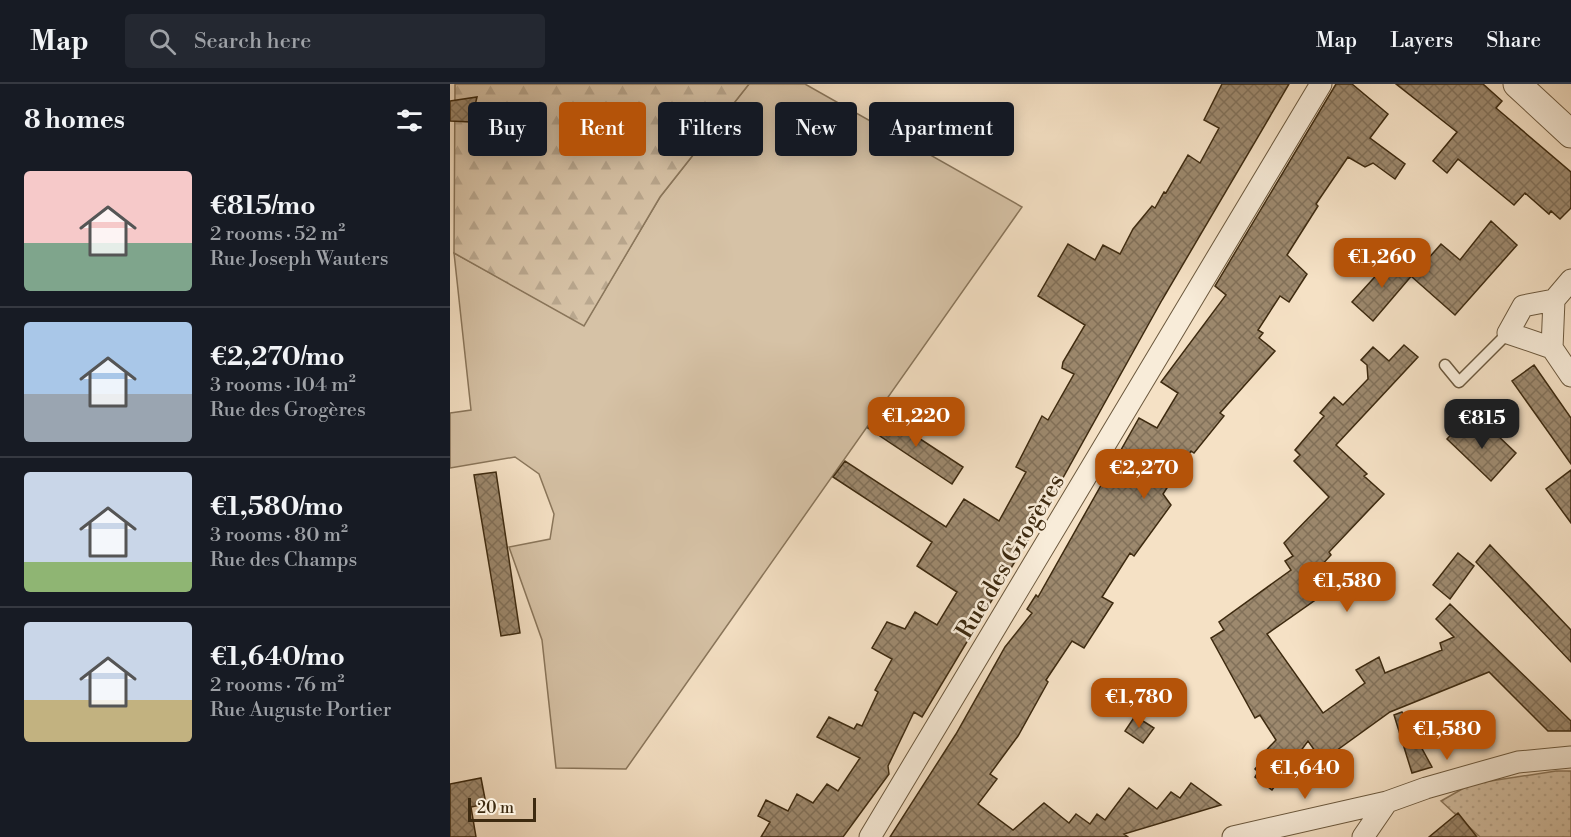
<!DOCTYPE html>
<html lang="en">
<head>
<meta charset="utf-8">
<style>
	body { margin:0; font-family:"Libre Bodoni",serif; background:#242831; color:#f1f3f6; height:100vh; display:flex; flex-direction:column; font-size:22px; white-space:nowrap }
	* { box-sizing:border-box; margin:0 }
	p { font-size:20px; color:#9ea1a6 }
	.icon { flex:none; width:33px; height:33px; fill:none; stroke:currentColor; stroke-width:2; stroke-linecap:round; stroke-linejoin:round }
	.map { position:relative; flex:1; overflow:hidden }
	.panel { display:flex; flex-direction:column; background:#171b24; width:450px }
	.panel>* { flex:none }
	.banner { position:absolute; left:18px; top:18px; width:570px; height:54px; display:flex; gap:12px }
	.scale { position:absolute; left:18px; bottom:15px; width:68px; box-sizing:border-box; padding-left:6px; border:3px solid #3d2a10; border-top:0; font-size:16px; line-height:21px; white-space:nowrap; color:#3d2a10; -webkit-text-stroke:4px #f8ecd9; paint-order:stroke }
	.price { position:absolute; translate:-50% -51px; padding:0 14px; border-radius:12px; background:#b45309; color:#fff; font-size:20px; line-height:39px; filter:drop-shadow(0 2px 3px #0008) }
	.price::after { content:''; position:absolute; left:50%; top:36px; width:18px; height:14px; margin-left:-9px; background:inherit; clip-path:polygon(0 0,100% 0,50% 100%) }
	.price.active { background:#222; color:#fff }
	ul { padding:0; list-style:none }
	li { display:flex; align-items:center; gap:18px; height:150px; padding:0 24px }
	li+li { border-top:2px solid #363941 }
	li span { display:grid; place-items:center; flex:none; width:168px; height:120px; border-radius:6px; color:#555 }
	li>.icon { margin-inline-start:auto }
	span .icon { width:72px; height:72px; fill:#fffc; stroke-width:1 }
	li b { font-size:26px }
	h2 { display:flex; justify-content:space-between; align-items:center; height:72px; padding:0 24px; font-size:26px }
	.chip { padding:0 21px; border-radius:6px; background:#171b24; box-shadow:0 3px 15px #0003; font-size:21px; line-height:54px }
	.chip.active { background:#b45309; color:#fff }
	header { display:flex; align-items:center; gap:36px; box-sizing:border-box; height:84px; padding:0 30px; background:#171b24; border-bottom:2px solid #363941 }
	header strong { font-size:28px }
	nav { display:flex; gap:33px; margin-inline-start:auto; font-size:21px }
	.search { width:420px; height:54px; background:#242831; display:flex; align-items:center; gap:15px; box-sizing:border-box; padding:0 21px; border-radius:6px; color:#9ea1a6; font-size:22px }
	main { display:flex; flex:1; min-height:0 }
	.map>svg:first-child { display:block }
</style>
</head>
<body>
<header>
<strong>Map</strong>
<div class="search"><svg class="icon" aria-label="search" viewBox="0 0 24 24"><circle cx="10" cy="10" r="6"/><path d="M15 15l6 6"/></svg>Search here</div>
<nav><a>Map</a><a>Layers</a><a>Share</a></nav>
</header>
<main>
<section class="panel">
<h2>8 homes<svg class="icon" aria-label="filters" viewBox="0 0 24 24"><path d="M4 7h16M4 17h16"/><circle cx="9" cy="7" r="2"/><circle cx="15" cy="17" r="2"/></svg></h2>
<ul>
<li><span style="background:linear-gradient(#f6c9c9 60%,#7fa58c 0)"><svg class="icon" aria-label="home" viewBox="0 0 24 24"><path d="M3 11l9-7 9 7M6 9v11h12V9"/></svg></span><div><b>€815/mo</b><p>2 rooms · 52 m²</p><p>Rue Joseph Wauters</p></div></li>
<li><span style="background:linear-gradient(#a9c7e8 60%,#9aa5b1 0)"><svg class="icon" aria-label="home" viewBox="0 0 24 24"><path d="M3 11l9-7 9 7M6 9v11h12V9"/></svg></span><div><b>€2,270/mo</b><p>3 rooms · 104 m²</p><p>Rue des Grogères</p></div></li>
<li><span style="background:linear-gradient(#c9d6e8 75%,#8fb573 0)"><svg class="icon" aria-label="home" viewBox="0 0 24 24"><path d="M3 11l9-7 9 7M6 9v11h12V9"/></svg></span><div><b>€1,580/mo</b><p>3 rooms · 80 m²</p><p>Rue des Champs</p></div></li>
<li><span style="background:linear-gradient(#c9d6e8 65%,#c2b280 0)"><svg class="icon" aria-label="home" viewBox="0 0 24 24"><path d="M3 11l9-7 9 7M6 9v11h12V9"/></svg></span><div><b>€1,640/mo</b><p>2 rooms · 76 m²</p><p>Rue Auguste Portier</p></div></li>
</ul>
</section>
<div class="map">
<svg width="1121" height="753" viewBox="0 0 1121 753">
	<defs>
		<pattern id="forest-firs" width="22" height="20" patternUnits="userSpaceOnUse" patternTransform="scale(1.5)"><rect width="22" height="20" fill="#d6c2a6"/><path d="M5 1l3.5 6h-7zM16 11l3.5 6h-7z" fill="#b9a78e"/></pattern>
		<pattern id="park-dots" width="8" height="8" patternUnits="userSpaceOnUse" patternTransform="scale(1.5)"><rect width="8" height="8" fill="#d6c2a6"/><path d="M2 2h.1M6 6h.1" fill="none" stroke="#b9a78e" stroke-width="1.8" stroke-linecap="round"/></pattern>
		<pattern id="building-cross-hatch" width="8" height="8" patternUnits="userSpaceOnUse" patternTransform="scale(1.5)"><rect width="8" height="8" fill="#9d896e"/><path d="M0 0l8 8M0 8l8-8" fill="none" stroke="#817059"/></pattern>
	</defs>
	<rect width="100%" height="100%" fill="#f5e1c5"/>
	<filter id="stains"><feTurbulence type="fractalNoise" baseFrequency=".00333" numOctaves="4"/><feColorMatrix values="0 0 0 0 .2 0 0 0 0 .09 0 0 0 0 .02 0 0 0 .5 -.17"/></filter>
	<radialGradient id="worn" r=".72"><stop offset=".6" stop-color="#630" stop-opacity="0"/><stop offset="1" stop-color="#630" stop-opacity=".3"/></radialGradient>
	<path fill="#d6c2a6" stroke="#8a765b" stroke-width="1.5" d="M299 0H355L572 123 176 685 106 684 92 556 59 463 100 455 104 430 89 390 65 373 0 384V329L21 326 4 169 134 241 210 113Z"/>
	<path fill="url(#forest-firs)" stroke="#8a765b" stroke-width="1.5" d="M5 0H299L210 113 134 242 4 169Z"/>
	<path fill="url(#park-dots)" stroke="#8a765b" stroke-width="1.5" d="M1106 687H1121V753H1030L991 717 1021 700Z"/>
	<path fill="url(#building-cross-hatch)" stroke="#3d2a10" stroke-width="1.5" d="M772 0H839L712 216 585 444 472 633 464 628 438 682 439 690 393 753H311L320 738 308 732 316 716 338 727 347 710 363 719 377 700 388 707 410 674 367 653 379 633 404 645 407 640 412 642 428 608 425 606 442 575 422 564 437 538 455 545 465 528 487 541 507 508 467 482 482 458 383 393 395 377 496 443 514 415 549 437 576 388 566 383 592 332 598 336 624 290 612 284 613 278 635 241 588 212 618 160 645 176 653 161 670 170 683 145 702 122 705 124 714 108 716 109 738 71 750 79 769 44 754 36Z
		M886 0H902L938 30 920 54 955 80 945 95 923 79 915 83 898 73 866 120 868 122 837 171 857 190 839 218 830 212 808 246 813 249 809 254 825 267 770 329 774 332 744 369 741 367 713 410 721 421 684 472 680 469 652 513 663 519 634 564 622 557 596 596 598 598 568 652 540 690 547 695 528 720 563 746 594 719 619 739 626 730 640 740 647 730 655 736 679 704 707 725 721 708 730 714 741 699 771 721 674 750 678 753H440L506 650 555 563 582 529 577 525 586 511 588 513 689 334 707 344 728 309 711 298 776 211 765 202Z
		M946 0H1033L1052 17 1046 24 1121 88V124L1110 135 1101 127 1099 130 1075 109 1064 121 1008 75 997 89 983 77 1007 48Z
		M27 13 21 38 0 37V17Z
		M1041 137 1067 161 1005 231 962 193 991 160 1010 176Z
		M942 174 963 190 923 237 902 218Z
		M954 261 968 273 886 361 917 390 914 392 934 410 879 468 881 471 867 486 881 505 817 550 873 629 915 599 906 586 929 573 935 589 992 566 990 559 1004 553 986 535 1000 520 1121 637V647H1098L1039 588 940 628 872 677 858 657 822 706 805 693 808 688 805 685 810 679 807 676 826 656 810 631 805 634 761 554 774 546 769 538 841 486 835 477 843 472 834 459 879 413 844 377 850 371 845 366 874 332 870 329 884 313 893 321 918 295 917 281 911 276 923 263 939 277Z
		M1084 281 1121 334V380L1062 297Z
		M429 328 513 383 502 400 418 344Z
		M1014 337 1036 357 1044 348 1066 369 1041 397 997 355Z
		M1121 386V439L1096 405Z
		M46 388 70 549 51 552 24 391Z
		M1040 461 1121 546V578L1026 478Z
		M1008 469 1024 482 1000 515 983 501Z
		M952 628 982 683 962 689 944 631Z
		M685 632 704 644 693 659 675 647Z
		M31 694 36 720 21 723 26 753H0V700Z
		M1008 729 1027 753H979Z"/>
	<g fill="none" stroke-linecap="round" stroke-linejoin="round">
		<g stroke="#6b583d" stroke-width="13">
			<path id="service" d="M995 281 1009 298 1058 249"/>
		</g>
		<g stroke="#6b583d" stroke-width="23">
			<path id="minor" d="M1104 216 1102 264 1058 249 1073 222Z
				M1104 216 1121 196
				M1102 264 1121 292
				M420 753 871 0
				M783 753 937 718
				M913 753 937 718 976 704 1068 678 1121 673"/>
		</g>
		<g stroke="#6b583d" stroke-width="29">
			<path id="tertiary" d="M1067 0 1121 50"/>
		</g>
		<use href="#service" stroke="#f8ecd9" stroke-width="10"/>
		<use href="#minor" stroke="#f8ecd9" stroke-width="21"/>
		<use href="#tertiary" stroke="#f8ecd9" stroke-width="27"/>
	</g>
	<g text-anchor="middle" stroke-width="5" stroke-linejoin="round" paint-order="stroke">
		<g font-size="24" fill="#3d2a10" stroke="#f8ecd9">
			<text transform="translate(560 472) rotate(-59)" y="8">Rue des Grogères</text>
		</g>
	</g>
	<rect width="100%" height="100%" filter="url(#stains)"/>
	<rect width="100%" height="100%" fill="url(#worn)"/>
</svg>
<div class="scale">20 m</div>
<b class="price" style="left:932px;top:205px">€1,260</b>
<b class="price" style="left:466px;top:364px">€1,220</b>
<b class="price active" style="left:1032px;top:366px">€815</b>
<b class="price" style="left:694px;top:416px">€2,270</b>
<b class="price" style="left:897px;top:529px">€1,580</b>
<b class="price" style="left:689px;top:645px">€1,780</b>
<b class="price" style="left:997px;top:677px">€1,580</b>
<b class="price" style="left:855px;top:716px">€1,640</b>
<div class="banner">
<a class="chip">Buy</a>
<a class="chip active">Rent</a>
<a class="chip">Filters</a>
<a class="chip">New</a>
<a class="chip">Apartment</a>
</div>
</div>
</main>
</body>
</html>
